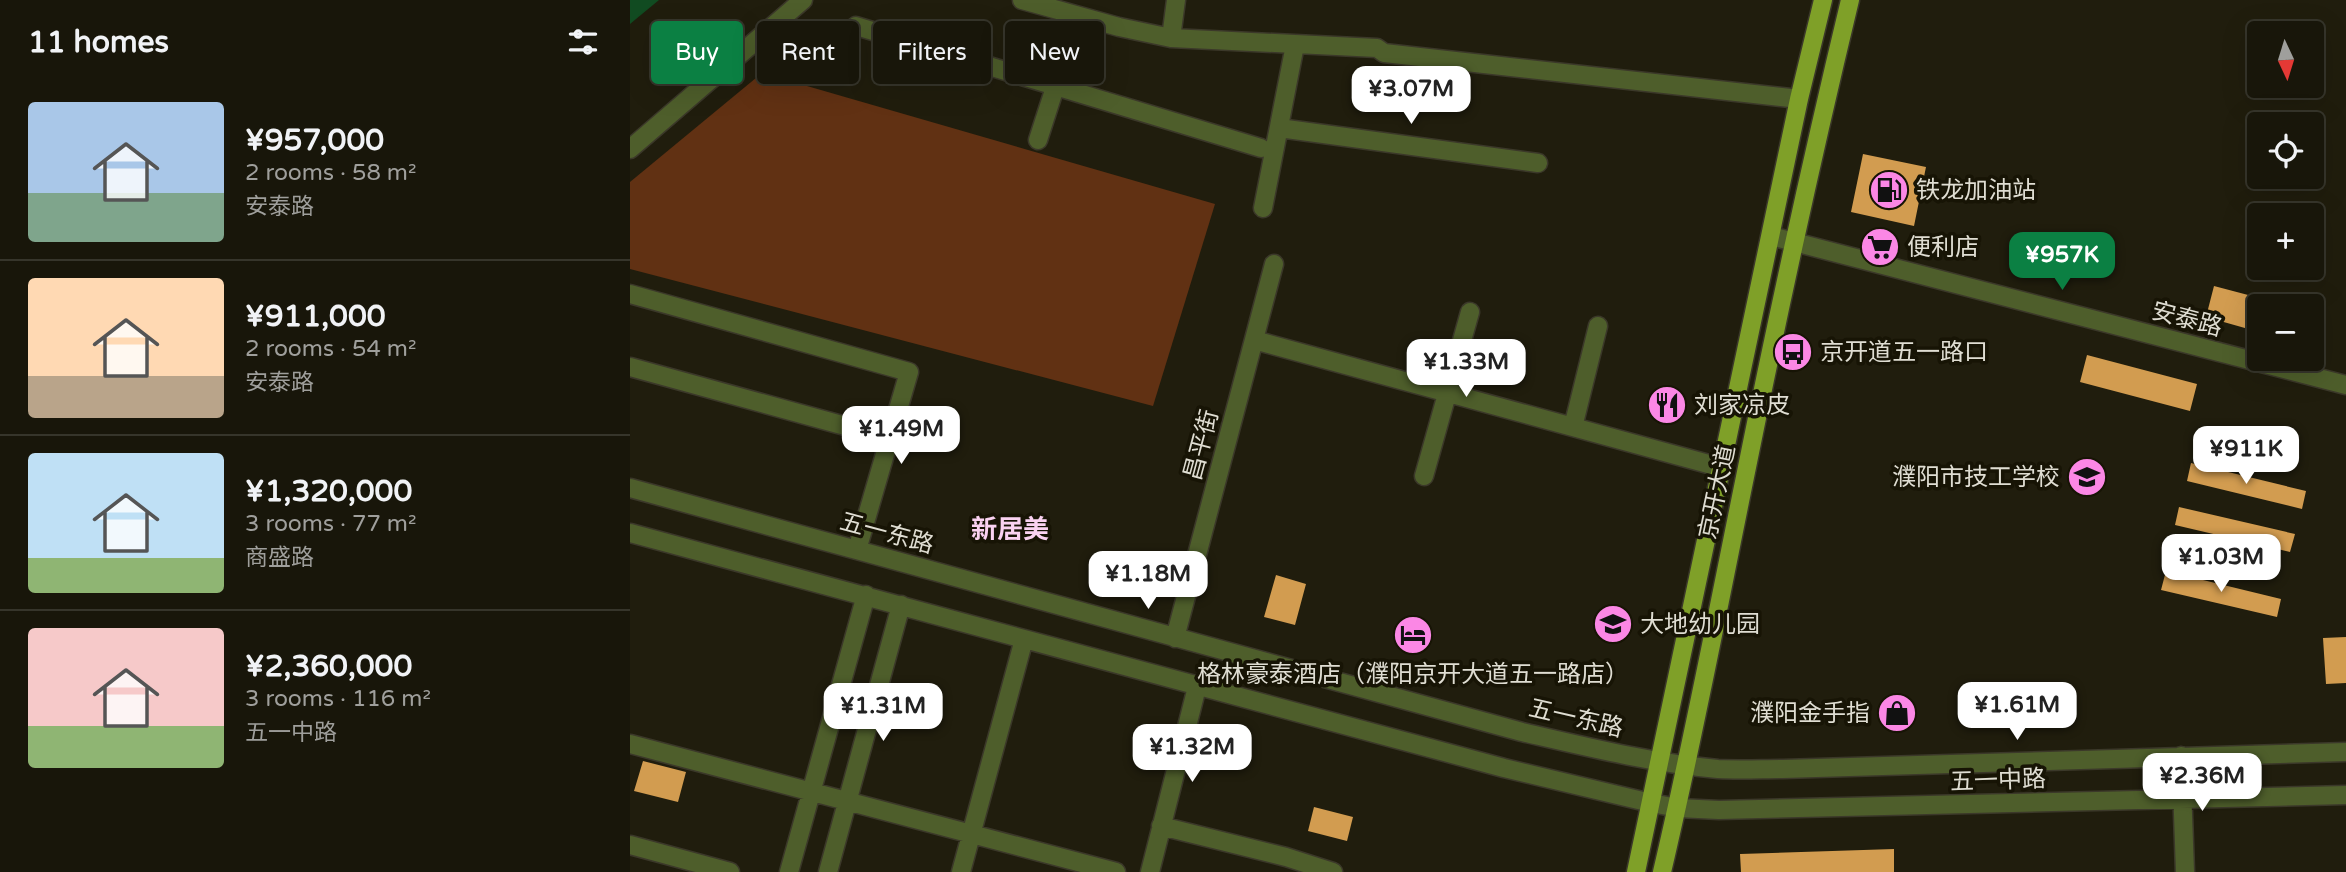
<!DOCTYPE html>
<html lang="en">
<head>
<meta charset="utf-8">
<style>
	body { margin:0; font-family:"Varela Round","Noto Sans SC",sans-serif; background:#211f13; color:#f1f3f6; height:100vh; display:flex; flex-direction:column; font-size:26px; white-space:nowrap }
	* { box-sizing:border-box; margin:0 }
	p { font-size:23px; color:#9f9f9c }
	.icon { flex:none; width:38px; height:38px; fill:none; stroke:currentColor; stroke-width:2; stroke-linecap:round; stroke-linejoin:round }
	.map { position:relative; flex:1; overflow:hidden }
	.details { display:flex; flex-direction:column; background:#18160a; width:630px }
	.details>* { flex:none }
	.banner { position:absolute; left:21px; top:21px; width:665px; height:63px; display:flex; gap:14px }
	.needle { width:46px; rotate:176deg }
	.controls { position:absolute; left:1617px; top:21px; display:grid; gap:14px }
	.controls a { display:grid; place-items:center; width:77px; height:77px; border-radius:7px; background:#18160a; box-shadow:0 7px 28px #0002,0 0 0 2px #36352b; font-size:35px }
	.price { position:absolute; translate:-50% -60px; padding:0 16px; border-radius:14px; background:#fff; color:#222; font-size:23px; line-height:46px; filter:drop-shadow(0 2px 4px #0008) }
	.price::after { content:''; position:absolute; left:50%; top:42px; width:21px; height:16px; margin-left:-10px; background:inherit; clip-path:polygon(0 0,100% 0,50% 100%) }
	.price.on { background:#0b8043; color:#fff }
	ul { padding:0; list-style:none }
	li { display:flex; align-items:center; gap:21px; height:175px; padding:0 28px }
	li+li { border-top:2px solid #36352b }
	li span { display:grid; place-items:center; flex:none; width:196px; height:140px; border-radius:7px; color:#555 }
	li>.icon { margin-inline-start:auto }
	span .icon { width:84px; height:84px; fill:#fffc; stroke-width:1 }
	li b { font-size:30px }
	h2 { display:flex; justify-content:space-between; align-items:center; height:84px; padding:0 28px; font-size:30px }
	.tag { padding:0 24px; border-radius:7px; background:#18160a; box-shadow:0 7px 28px #0002,0 0 0 2px #36352b; font-size:24px; line-height:63px }
	.tag.on { background:#0b8043; color:#fff }
	main { display:flex; flex:1; min-height:0 }
	.map>svg:first-child { display:block }
</style>
</head>
<body>
<main>
<section class="details">
<h2>11 homes<svg class="icon" aria-label="filters" viewBox="0 0 24 24"><path d="M4 7h16M4 17h16"/><circle cx="9" cy="7" r="2"/><circle cx="15" cy="17" r="2"/></svg></h2>
<ul>
<li><span style="background:linear-gradient(#a9c7e8 65%,#7fa58c 0)"><svg class="icon" aria-label="home" viewBox="0 0 24 24"><path d="M3 11l9-7 9 7M6 9v11h12V9"/></svg></span><div><b>¥957,000</b><p>2 rooms · 58 m²</p><p>安泰路</p></div></li>
<li><span style="background:linear-gradient(#ffd9b3 70%,#b9a48a 0)"><svg class="icon" aria-label="home" viewBox="0 0 24 24"><path d="M3 11l9-7 9 7M6 9v11h12V9"/></svg></span><div><b>¥911,000</b><p>2 rooms · 54 m²</p><p>安泰路</p></div></li>
<li><span style="background:linear-gradient(#bfe0f5 75%,#8fb573 0)"><svg class="icon" aria-label="home" viewBox="0 0 24 24"><path d="M3 11l9-7 9 7M6 9v11h12V9"/></svg></span><div><b>¥1,320,000</b><p>3 rooms · 77 m²</p><p>商盛路</p></div></li>
<li><span style="background:linear-gradient(#f6c9c9 70%,#8fb573 0)"><svg class="icon" aria-label="home" viewBox="0 0 24 24"><path d="M3 11l9-7 9 7M6 9v11h12V9"/></svg></span><div><b>¥2,360,000</b><p>3 rooms · 116 m²</p><p>五一中路</p></div></li>
</ul>
</section>
<div class="map">
<svg width="1716" height="872" viewBox="0 0 1716 872">
	<rect width="100%" height="100%" fill="#201d0d"/>
	<path fill="#613113" d="M132 73 585 204 523 406 0 269V182Z"/>
	<path fill="#114b21" d="M0 0H29L0 24Z"/>
	<path fill="#d29c50" d="M1233 154 1296 167 1284 226 1221 212Z
		M1584 286 1656 305V306H1629V332L1576 317Z
		M1457 355 1567 384 1560 411 1450 382Z
		M1561 463 1676 491 1672 509 1557 481Z
		M1549 507 1665 534 1660 552 1545 525Z
		M1536 571 1651 599 1647 617 1531 590Z
		M646 575 676 584 665 625 634 617Z
		M1716 637V683L1696 684 1693 638Z
		M13 761 56 772 48 802 4 791Z
		M684 807 723 817 717 841 678 831Z
		M1264 849V872H1111L1110 854Z"/>
	<g fill="none" stroke-linecap="round" stroke-linejoin="round">
		<g stroke="#3b3829" stroke-width="21">
			<path id="minor" d="M392 0 489 27 541 38 747 48 754 53 1169 99
				M226 26 631 148
				M541 38 546 0
				M649 128 908 163
				M408 140 448 16
				M0 149 173 0
				M633 208 665 45
				M1141 236 1716 385
				M0 294 279 372 227 550
				M624 340 1093 468
				M0 367 259 438
				M943 427 968 326
				M794 476 840 312
				M0 488 892 732C957 747 1022 763 1088 769 1110 770 1132 769 1153 769L1716 752
				M0 533 874 768 1021 803 1048 808 1089 810 1716 795
				M545 638 644 264
				M0 744 486 872
				M1551 756 1555 872
				M531 826 656 857 703 872
				M0 845 100 872
				M159 872 236 595
				M198 872 271 605
				M331 872 394 639
				M520 872 567 687"/>
		</g>
		<g stroke="#3b3829" stroke-width="21">
			<path id="major" d="M1006 872 1169 99 1193 0
				M1032 872C1063 741 1088 609 1115 477 1147 318 1182 158 1220 0"/>
		</g>
		<use href="#minor" stroke="#4e5e2b" stroke-width="18"/>
		<use href="#major" stroke="#7fa028" stroke-width="18"/>
	</g>
	<defs>
		<g id="fuel-disc" transform="scale(2.0125)"><circle r="9.5" fill="#fb87e5" stroke="#171405"/><path d="M-5.5-6h7V0h2V4h1.3V-2.5L3-4.5l.8-.8L6-3V5H2.5V1h-1V6h-7ZM-4.2-4.7v3.2H.2V-4.7Z" fill="#111"/></g>
		<g id="supermarket-disc" transform="scale(2.0125)"><circle r="9.5" fill="#fb87e5" stroke="#171405"/><path d="M-6-5.5h2.5l.6 2H6L4.5 2H-2.5L-4.4-4H-6ZM-1.5 3.2a1.3 1.3 0 1 0 .1 0ZM3 3.2a1.3 1.3 0 1 0 .1 0Z" fill="#111"/></g>
		<g id="bus-disc" transform="scale(2.0125)"><circle r="9.5" fill="#fb87e5" stroke="#171405"/><path d="M-5-6H5V4H4V6H2V4H-2V6H-4V4H-5ZM-3.5-4V0h7V-4ZM-3.5 1.2v1.5H-2V1.2ZM2 1.2v1.5H3.5V1.2Z" fill="#111"/></g>
		<g id="restaurant-disc" transform="scale(2.0125)"><circle r="9.5" fill="#fb87e5" stroke="#171405"/><path d="M-5-6h1v4h1v-4h1v4h1v-4h1v5L-1.5 .5V6h-2V.5L-5-1ZM5-6V6H3V1.5H1.5Q1.5-4 5-6Z" fill="#111"/></g>
		<g id="school-disc" transform="scale(2.0125)"><circle r="9.5" fill="#fb87e5" stroke="#171405"/><path d="M0-5L7-2L0 1L-7-2ZM-4 1L0 2.5L4 1V4Q0 6-4 4Z" fill="#111"/></g>
		<g id="hotel-disc" transform="scale(2.0125)"><circle r="9.5" fill="#fb87e5" stroke="#171405"/><path d="M-6-4.5h1.5V1H6V5H4.5V3h-9V5H-6ZM-4 0a1.8 1.8 0 1 1 3.6 0ZM.5 0V-2.5h3Q6-2.5 6 0Z" fill="#111"/></g>
		<g id="shop-disc" transform="scale(2.0125)"><circle r="9.5" fill="#fb87e5" stroke="#171405"/><path d="M-5-2.5h2.3a2.7 3.5 0 0 1 5.4 0H5L5.5 6h-11ZM-1.5-2.5h3a1.5 2.3 0 0 0-3 0Z" fill="#111"/></g>
	</defs>
	<g fill-rule="evenodd">
		<use href="#fuel-disc" x="1259" y="190"/>
		<use href="#supermarket-disc" x="1250" y="247"/>
		<use href="#bus-disc" x="1163" y="352"/>
		<use href="#restaurant-disc" x="1037" y="405"/>
		<use href="#school-disc" x="1457" y="477"/>
		<use href="#school-disc" x="983" y="624"/>
		<use href="#hotel-disc" x="783" y="635"/>
		<use href="#shop-disc" x="1267" y="713"/>
	</g>
	<g text-anchor="middle" stroke-width="7" stroke-linejoin="round" paint-order="stroke">
		<g font-size="24" fill="#dfddd2" stroke="#171405" text-anchor="start">
			<text x="1286" y="198">铁龙加油站</text>
			<text x="1277" y="255">便利店</text>
			<text x="1190" y="360">京开道五一路口</text>
			<text x="1064" y="413">刘家凉皮</text>
			<text x="1430" y="485" text-anchor="end">濮阳市技工学校</text>
			<text x="1010" y="632">大地幼儿园</text>
			<text x="783" y="682" text-anchor="middle">格林豪泰酒店（濮阳京开大道五一路店）</text>
			<text x="1240" y="721" text-anchor="end">濮阳金手指</text>
		</g>
		<g font-size="24" fill="#dfddd2" stroke="#171405">
			<text transform="translate(1557 319) rotate(15)" y="8">安泰路</text>
			<text transform="translate(571 445) rotate(-75)" y="8">昌平街</text>
			<text transform="translate(1087 492) rotate(-78)" y="8">京开大道</text>
			<text transform="translate(257 533) rotate(15)" y="8">五一东路</text>
			<text transform="translate(946 718) rotate(13)" y="8">五一东路</text>
			<text transform="translate(1368 780) rotate(-2)" y="8">五一中路</text>
		</g>
		<g font-size="26" font-weight="bold" fill="#fad2f1" stroke="#171405">
			<text x="380" y="538">新居美</text>
		</g>
	</g>
</svg>
<div class="controls">
<a><svg class="needle" viewBox="-14 -14 28 28"><path d="M0-13l5 13h-10z" fill="#e53935"/><path d="M0 13l5-13h-10z" fill="#9f9f9c"/></svg></a>
<a><svg class="icon" aria-label="locate" viewBox="0 0 24 24"><circle cx="12" cy="12" r="6"/><path d="M12 2v4M12 18v4M2 12h4M18 12h4"/></svg></a>
<a>+</a>
<a>−</a>
</div>
<b class="price" style="left:781px;top:126px">¥3.07M</b>
<b class="price on" style="left:1432px;top:292px">¥957K</b>
<b class="price" style="left:836px;top:399px">¥1.33M</b>
<b class="price" style="left:271px;top:466px">¥1.49M</b>
<b class="price" style="left:1616px;top:486px">¥911K</b>
<b class="price" style="left:1591px;top:594px">¥1.03M</b>
<b class="price" style="left:518px;top:611px">¥1.18M</b>
<b class="price" style="left:1387px;top:742px">¥1.61M</b>
<b class="price" style="left:253px;top:743px">¥1.31M</b>
<b class="price" style="left:562px;top:784px">¥1.32M</b>
<b class="price" style="left:1572px;top:813px">¥2.36M</b>
<div class="banner">
<a class="tag on">Buy</a>
<a class="tag">Rent</a>
<a class="tag">Filters</a>
<a class="tag">New</a>
</div>
</div>
</main>
</body>
</html>
